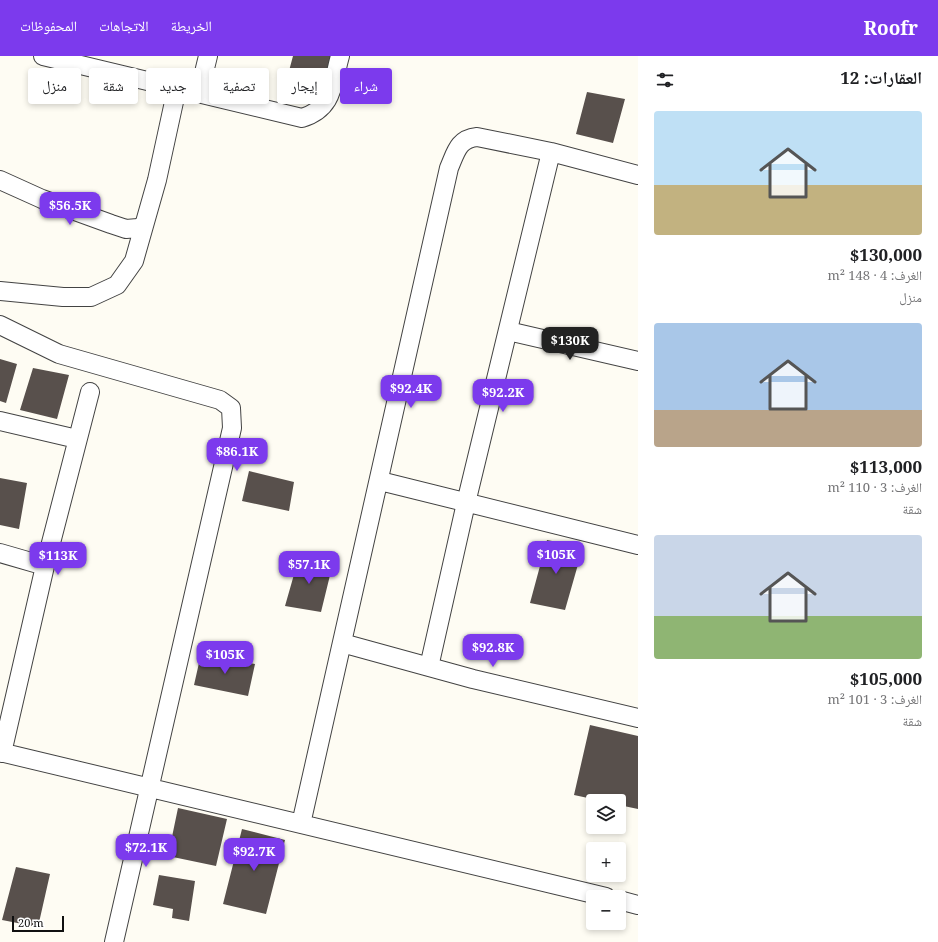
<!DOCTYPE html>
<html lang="ar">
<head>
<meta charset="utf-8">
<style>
	body { margin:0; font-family:"Noto Serif","Noto Naskh Arabic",serif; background:#f2f2f2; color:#202124; direction:rtl; height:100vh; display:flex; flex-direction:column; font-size:15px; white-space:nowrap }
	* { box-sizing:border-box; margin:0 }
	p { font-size:13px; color:#757577 }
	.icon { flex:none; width:22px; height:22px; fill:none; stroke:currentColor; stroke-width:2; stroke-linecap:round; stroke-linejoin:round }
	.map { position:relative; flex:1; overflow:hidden; direction:ltr }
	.panel { display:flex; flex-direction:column; background:#fff; width:300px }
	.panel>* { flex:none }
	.banner { position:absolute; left:12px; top:12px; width:380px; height:36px; direction:rtl; display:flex; gap:8px }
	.fabs { position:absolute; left:586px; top:738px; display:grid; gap:8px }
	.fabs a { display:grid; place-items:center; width:40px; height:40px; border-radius:4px; background:#fff; box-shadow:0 2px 6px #0003; font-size:20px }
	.scale { position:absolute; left:12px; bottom:10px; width:52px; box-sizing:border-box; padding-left:4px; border:2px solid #101010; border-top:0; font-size:11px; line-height:14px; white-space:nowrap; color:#101010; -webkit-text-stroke:3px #fff; paint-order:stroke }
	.price { position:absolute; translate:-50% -34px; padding:0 9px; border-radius:8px; background:#7c3aed; color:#fff; font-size:13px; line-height:26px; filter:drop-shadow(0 1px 2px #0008) }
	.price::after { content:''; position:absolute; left:50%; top:24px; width:12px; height:9px; margin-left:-6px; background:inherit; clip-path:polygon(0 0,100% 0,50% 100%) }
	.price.current { background:#222; color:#fff }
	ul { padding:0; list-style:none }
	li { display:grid; align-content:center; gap:8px; height:212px; padding:0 16px }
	li span { display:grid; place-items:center; height:124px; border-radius:4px; color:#555 }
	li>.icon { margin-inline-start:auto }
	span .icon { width:72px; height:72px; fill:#fffc; stroke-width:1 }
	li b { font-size:17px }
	h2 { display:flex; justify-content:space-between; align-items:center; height:48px; padding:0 16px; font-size:17px }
	.pill { padding:0 14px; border-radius:4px; background:#fff; box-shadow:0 2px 6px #0003; font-size:14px; line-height:36px }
	.pill.current { background:#7c3aed; color:#fff }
	header { display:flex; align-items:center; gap:24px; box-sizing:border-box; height:56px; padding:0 20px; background:#7c3aed; color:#fff }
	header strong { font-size:19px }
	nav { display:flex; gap:22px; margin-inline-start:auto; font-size:14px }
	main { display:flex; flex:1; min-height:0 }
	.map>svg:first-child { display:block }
</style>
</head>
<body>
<header>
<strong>Roofr</strong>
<nav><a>الخريطة</a><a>الاتجاهات</a><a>المحفوظات</a></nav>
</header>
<main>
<section class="panel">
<h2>العقارات: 12<svg class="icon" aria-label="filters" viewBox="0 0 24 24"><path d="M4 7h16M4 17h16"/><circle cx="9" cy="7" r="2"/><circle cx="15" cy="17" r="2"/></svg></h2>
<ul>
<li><span style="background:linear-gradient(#bfe0f5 60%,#c2b280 0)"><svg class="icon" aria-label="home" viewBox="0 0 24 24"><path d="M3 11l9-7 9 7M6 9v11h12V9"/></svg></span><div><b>$130,000</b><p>الغرف: 4 · 148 m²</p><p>منزل</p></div></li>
<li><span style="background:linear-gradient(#a9c7e8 70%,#b9a48a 0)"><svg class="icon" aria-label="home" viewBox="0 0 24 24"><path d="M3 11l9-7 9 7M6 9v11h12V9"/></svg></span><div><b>$113,000</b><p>الغرف: 3 · 110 m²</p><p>شقة</p></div></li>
<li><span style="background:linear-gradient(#c9d6e8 65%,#8fb573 0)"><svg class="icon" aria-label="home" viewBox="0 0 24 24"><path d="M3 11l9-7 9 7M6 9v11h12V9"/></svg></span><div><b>$105,000</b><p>الغرف: 3 · 101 m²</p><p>شقة</p></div></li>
</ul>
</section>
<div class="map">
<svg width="638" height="886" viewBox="0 0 638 886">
	<rect width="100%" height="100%" fill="#fefcf3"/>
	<path fill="#58504c" d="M293 0H336L322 51 282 41Z
		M587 36 625 43 613 87 576 78Z
		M0 303 17 308 6 347 0 345Z
		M33 312 69 319 57 363 20 354Z
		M249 415 294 426 289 455 242 445Z
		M0 422 27 427 19 473 0 469Z
		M547 484 583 491 565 554 530 547Z
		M299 501 333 507 321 556 285 550Z
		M201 598 255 608 248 640 194 629Z
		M590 669 638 680V753L619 749V745H602L574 739Z
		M178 752 227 763 216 810 168 800Z
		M242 773 285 784 266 858 223 848Z
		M16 811 50 818 38 871 2 864Z
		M159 819 195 825 189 865 172 862 173 853 153 849Z"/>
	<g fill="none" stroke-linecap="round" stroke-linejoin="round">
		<g stroke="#434343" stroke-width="20">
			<path id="street" d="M43 0 302 62C334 52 332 28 340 0
				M199 37 208 0
				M0 124 42 143 111 168 126 173 138 172 144 169
				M0 235 63 241H91L117 229 134 205 157 124 177 32
				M0 269 59 298 220 344 231 352 232 372 114 886
				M508 275 638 305
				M0 365 77 383
				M380 425 638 489
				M0 497 45 510
				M342 587 473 623 638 662
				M429 611 466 447 551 96
				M0 696 606 841
				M2 697 45 510 90 336
				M301 768 449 112C456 96 458 83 477 81L551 96 638 119
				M619 844 638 849"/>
		</g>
		<use href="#street" stroke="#fff" stroke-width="18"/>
	</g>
</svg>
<div class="fabs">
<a><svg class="icon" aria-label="layers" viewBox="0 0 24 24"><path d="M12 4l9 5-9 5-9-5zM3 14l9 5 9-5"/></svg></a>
<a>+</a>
<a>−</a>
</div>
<div class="scale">20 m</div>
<b class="price" style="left:70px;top:170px">$56.5K</b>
<b class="price current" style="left:570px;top:305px">$130K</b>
<b class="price" style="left:411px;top:353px">$92.4K</b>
<b class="price" style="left:503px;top:357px">$92.2K</b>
<b class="price" style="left:237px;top:416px">$86.1K</b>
<b class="price" style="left:556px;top:519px">$105K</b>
<b class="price" style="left:58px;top:520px">$113K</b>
<b class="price" style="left:309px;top:529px">$57.1K</b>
<b class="price" style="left:493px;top:612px">$92.8K</b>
<b class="price" style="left:225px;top:619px">$105K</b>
<b class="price" style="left:146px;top:812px">$72.1K</b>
<b class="price" style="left:254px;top:816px">$92.7K</b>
<div class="banner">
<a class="pill current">شراء</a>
<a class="pill">إيجار</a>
<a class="pill">تصفية</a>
<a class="pill">جديد</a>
<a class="pill">شقة</a>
<a class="pill">منزل</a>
</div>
</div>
</main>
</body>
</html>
